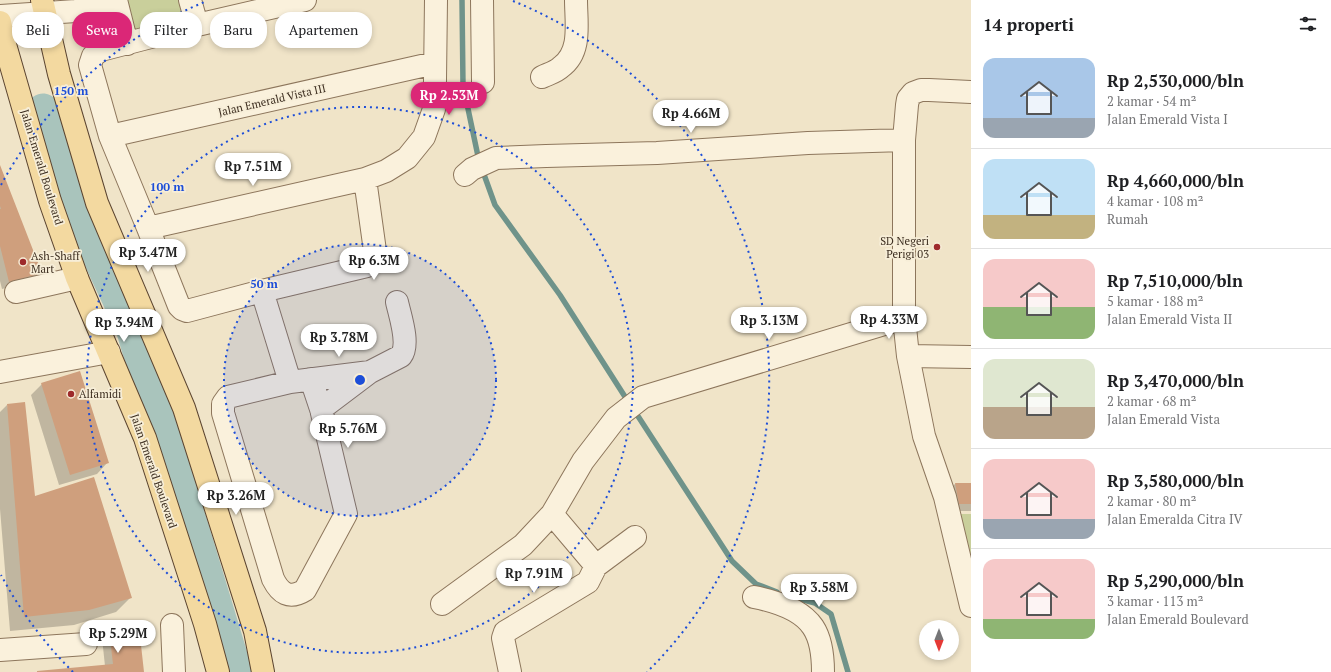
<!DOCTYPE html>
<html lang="id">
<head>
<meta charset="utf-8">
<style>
	body { margin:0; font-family:"PT Serif",serif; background:#f2f2f2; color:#202124; height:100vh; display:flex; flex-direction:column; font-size:15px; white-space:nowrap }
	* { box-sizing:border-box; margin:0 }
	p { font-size:13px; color:#757577 }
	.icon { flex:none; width:22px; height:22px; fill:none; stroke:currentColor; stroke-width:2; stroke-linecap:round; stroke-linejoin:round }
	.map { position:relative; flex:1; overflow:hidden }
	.sheet { display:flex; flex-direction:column; background:#fff; width:360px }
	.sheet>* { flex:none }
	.guide { position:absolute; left:12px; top:12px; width:380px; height:36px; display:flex; gap:8px }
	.needle { width:26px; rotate:180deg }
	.buttons { position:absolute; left:919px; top:620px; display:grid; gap:8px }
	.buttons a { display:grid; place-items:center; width:40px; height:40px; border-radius:50%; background:#fff; box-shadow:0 2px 6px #0003; font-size:20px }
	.price { position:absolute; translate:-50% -34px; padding:0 9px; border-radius:14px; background:#fff; color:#222; font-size:13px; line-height:26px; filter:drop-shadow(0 1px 2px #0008) }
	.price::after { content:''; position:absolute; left:50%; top:24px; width:12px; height:9px; margin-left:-6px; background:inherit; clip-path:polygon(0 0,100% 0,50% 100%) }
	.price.on { background:#db2777; color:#fff }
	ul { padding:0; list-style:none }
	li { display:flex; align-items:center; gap:12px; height:100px; padding:0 12px }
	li+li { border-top:1px solid #e0e0e0 }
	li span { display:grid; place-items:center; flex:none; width:112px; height:80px; border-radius:12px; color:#555 }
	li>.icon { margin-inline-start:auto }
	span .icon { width:48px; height:48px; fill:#fffc; stroke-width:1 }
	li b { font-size:17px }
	h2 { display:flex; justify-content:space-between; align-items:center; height:48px; padding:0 12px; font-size:17px }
	.tag { padding:0 14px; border-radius:16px; background:#fff; box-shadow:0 2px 6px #0003; font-size:14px; line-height:36px }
	.tag.on { background:#db2777; color:#fff }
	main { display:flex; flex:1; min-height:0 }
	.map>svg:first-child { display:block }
</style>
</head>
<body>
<main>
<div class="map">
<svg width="971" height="672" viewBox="0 0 971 672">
	<rect width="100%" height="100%" fill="#f0e4c8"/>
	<path fill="#c9cf9b" d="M116 0H190L197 25 127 44Z
		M950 514H971V597Z"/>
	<path fill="#0003" d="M0 167 41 273 34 280 2 289 0 281Z
		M42 384 108 462 97 474 59 485 31 395Z
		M7 405 34 497 131 597 116 612 74 625 10 631 0 509V412Z
		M955 484H971V511H952L948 491Z
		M110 630 143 672H37L105 666 102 638Z"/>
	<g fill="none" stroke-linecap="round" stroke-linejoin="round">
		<path stroke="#6f938a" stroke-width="5.5" d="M462 0 463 85 479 161
			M482 169 495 205 560 295 629 403
			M634 410 732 561 756 584 777 592
			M785 595 815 603 831 614 848 672"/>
		<path stroke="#a9c4bc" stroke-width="33" d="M43 110 65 184 132 328 236 672"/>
	</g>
	<path fill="#cf9f7d" d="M0 165 42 273 9 282 0 246V209H1L0 206Z
		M80 371 109 463 70 475 41 383Z
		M25 402 35 496 94 477 132 598 89 610 24 617 7 404Z
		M955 483H971V504H959Z
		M139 627 144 672H37V671L113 664 109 630Z"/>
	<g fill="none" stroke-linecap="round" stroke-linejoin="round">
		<g stroke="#8d765c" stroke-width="24">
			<path id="minor" d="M116 0 127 44
				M190 0 197 25
				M305 0 197 25 101 50 93 56 90 65 110 136 148 228 179 306 182 309 187 311 262 291 367 266 372 261 375 251 365 179
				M482 0 483 82
				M0 16 76 11 116 2
				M542 77C548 74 556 72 561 67 582 52 576 23 576 0
				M971 92 929 90H921L913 93 908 99 907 105 904 140V318L908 356 924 436 945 497 971 606
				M110 136 435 63
				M465 175 472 169 496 158 546 156 657 153 808 143 904 140
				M148 228 365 179 386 171 407 158 424 137 434 109 435 80 436 0
				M262 291 290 382
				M16 292 77 278
				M908 356 971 357
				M0 372 109 352
				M311 379 321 409 346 514 305 590C289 600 280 593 273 579L223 413V404L228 397 290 382 370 372
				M321 409 370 372 401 356C410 344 400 316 397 302
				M596 566 635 537
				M754 597C774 601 801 609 813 627 821 639 823 658 823 672
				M442 604 523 545 552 514 583 461 616 418 643 397 904 318
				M172 625 174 672
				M0 650 86 644
				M510 672 503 638 505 632 588 582 596 566 552 514"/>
		</g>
		<g stroke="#5b4430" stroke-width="24">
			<path id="major" d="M42 0 59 74 97 203 184 408 255 631 263 672
				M0 22 4 41 50 201 77 278 145 438 205 624 218 672"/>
		</g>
		<use href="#minor" stroke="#faf1dc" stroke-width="22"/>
		<use href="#major" stroke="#f3d9a0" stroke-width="22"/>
	</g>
	<circle cx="360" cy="380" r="136" fill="#1d4ed8" fill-opacity=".12"/>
	<g fill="none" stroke="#1d4ed8" stroke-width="2" stroke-dasharray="2 4">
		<circle cx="360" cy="380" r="136"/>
		<circle cx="360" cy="380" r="273"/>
		<path d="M73 672A409 409 0 0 1 1 575M1 185A409 409 0 0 1 207 1M513 1A409 409 0 0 1 647 672"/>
	</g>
	<g fill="#9e2a2b" stroke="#f7eed8" stroke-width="1.5">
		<circle cx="937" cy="247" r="4"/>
		<circle cx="23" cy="262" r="4"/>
		<circle cx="71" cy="394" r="4"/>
	</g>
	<g text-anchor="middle" stroke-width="3.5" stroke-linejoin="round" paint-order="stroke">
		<g font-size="11" fill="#3d2e20" stroke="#f7eed8">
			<text transform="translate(272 100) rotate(-13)" y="4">Jalan Emerald Vista III</text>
			<text transform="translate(42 167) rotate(73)" y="4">Jalan Emerald Boulevard</text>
			<text transform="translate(154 471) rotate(71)" y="4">Jalan Emerald Boulevard</text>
		</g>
		<g font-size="11" fill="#3d2e20" stroke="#f7eed8" text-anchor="start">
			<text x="929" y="245" text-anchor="end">SD Negeri<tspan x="929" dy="13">Perigi 03</tspan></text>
			<text x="31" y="260">Ash-Shaff<tspan x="31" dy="13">Mart</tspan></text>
			<text x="79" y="398">Alfamidi</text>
		</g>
	</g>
	<circle cx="360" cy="380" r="6" fill="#1d4ed8" stroke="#f7eed8" stroke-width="2"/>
	<g font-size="12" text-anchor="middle" font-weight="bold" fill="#1d4ed8" stroke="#f7eed8" stroke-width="3.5" stroke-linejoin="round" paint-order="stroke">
		<text x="71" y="95">150 m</text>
		<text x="167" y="191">100 m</text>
		<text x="264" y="288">50 m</text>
	</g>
</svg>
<div class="buttons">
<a><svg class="needle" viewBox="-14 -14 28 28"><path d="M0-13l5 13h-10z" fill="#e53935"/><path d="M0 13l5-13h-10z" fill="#757577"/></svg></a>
</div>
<b class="price on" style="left:449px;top:116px">Rp 2.53M</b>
<b class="price" style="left:691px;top:134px">Rp 4.66M</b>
<b class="price" style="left:253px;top:187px">Rp 7.51M</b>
<b class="price" style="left:148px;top:273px">Rp 3.47M</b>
<b class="price" style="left:374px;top:281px">Rp 6.3M</b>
<b class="price" style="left:889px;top:340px">Rp 4.33M</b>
<b class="price" style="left:769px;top:341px">Rp 3.13M</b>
<b class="price" style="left:124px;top:343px">Rp 3.94M</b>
<b class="price" style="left:339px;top:358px">Rp 3.78M</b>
<b class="price" style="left:348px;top:449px">Rp 5.76M</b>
<b class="price" style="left:236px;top:516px">Rp 3.26M</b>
<b class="price" style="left:534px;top:594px">Rp 7.91M</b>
<b class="price" style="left:819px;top:608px">Rp 3.58M</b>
<b class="price" style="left:118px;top:654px">Rp 5.29M</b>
<div class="guide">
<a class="tag">Beli</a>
<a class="tag on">Sewa</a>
<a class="tag">Filter</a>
<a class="tag">Baru</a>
<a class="tag">Apartemen</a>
</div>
</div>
<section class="sheet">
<h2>14 properti<svg class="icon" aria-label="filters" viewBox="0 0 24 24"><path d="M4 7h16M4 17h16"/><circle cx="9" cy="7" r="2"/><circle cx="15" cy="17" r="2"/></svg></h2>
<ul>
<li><span style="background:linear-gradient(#a9c7e8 75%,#9aa5b1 0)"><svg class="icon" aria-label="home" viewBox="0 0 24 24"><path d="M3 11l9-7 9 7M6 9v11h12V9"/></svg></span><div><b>Rp 2,530,000/bln</b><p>2 kamar · 54 m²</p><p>Jalan Emerald Vista I</p></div></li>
<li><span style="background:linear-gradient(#bfe0f5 70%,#c2b280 0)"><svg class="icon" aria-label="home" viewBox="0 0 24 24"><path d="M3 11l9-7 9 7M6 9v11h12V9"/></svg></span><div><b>Rp 4,660,000/bln</b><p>4 kamar · 108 m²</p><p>Rumah</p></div></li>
<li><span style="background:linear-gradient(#f6c9c9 60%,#8fb573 0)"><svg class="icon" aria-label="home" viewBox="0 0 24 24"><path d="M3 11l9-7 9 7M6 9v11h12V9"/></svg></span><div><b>Rp 7,510,000/bln</b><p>5 kamar · 188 m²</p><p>Jalan Emerald Vista II</p></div></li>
<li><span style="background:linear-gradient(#dfe7d0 60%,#b9a48a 0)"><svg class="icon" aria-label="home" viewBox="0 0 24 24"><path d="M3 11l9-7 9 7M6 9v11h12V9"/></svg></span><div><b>Rp 3,470,000/bln</b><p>2 kamar · 68 m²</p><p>Jalan Emerald Vista</p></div></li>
<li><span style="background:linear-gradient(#f6c9c9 75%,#9aa5b1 0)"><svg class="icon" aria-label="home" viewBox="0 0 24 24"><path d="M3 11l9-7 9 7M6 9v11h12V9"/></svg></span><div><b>Rp 3,580,000/bln</b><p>2 kamar · 80 m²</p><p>Jalan Emeralda Citra IV</p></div></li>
<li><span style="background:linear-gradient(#f6c9c9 75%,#8fb573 0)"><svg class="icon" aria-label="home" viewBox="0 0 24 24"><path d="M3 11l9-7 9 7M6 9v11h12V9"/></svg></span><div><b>Rp 5,290,000/bln</b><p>3 kamar · 113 m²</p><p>Jalan Emerald Boulevard</p></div></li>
</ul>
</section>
</main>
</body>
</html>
